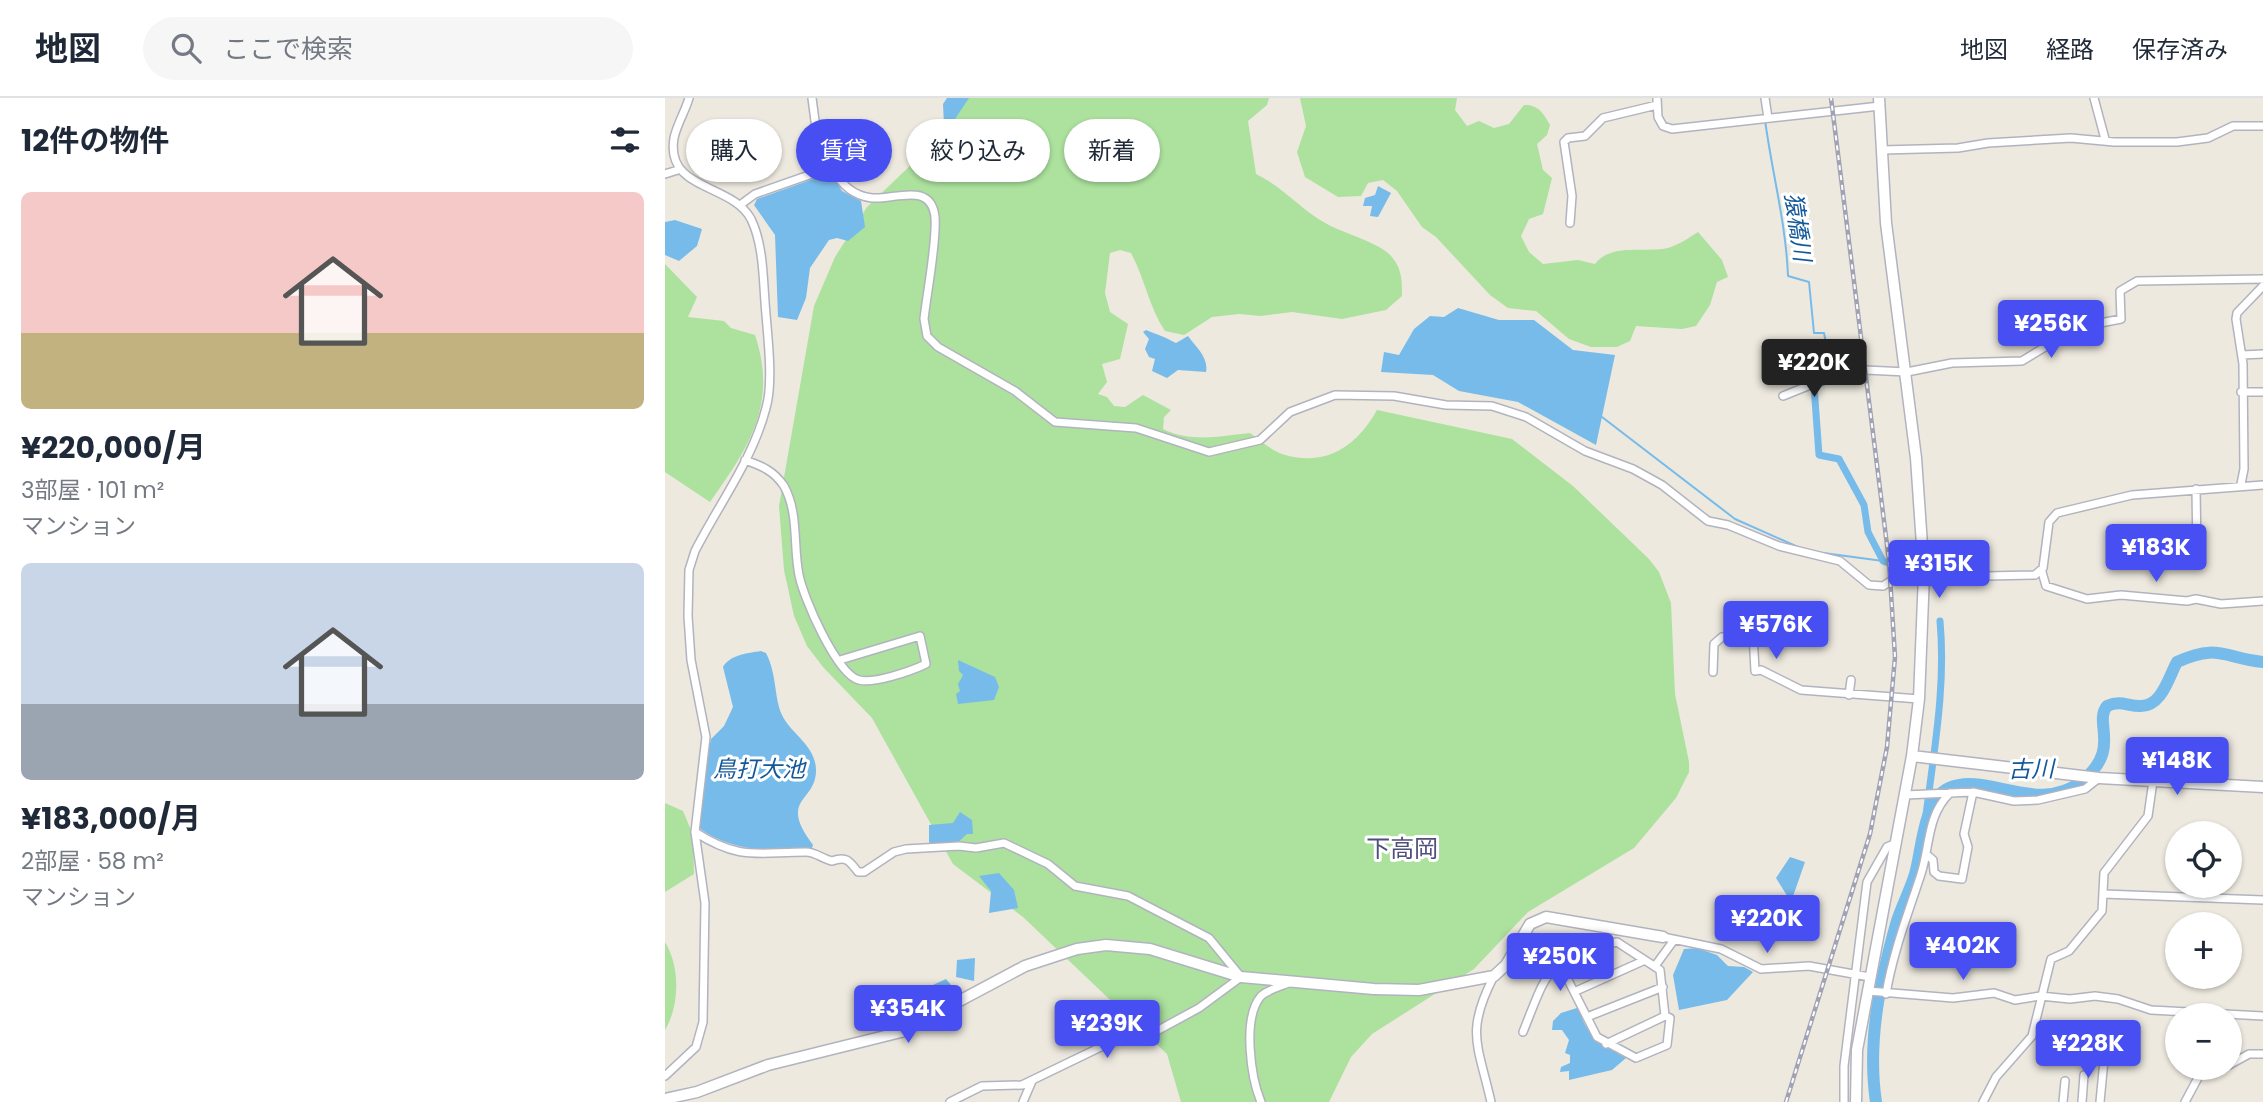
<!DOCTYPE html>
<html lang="ja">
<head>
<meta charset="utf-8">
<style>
	body { margin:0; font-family:Poppins,"Noto Sans JP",sans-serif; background:#f6f6f7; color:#1f2937; height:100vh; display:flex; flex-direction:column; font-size:26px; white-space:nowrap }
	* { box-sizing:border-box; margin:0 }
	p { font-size:23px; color:#747a83 }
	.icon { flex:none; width:38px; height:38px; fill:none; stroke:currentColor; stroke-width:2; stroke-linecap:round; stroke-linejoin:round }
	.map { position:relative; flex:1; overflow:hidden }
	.drawer { display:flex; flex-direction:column; background:#fff; width:665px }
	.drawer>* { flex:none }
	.hud { position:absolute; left:21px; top:21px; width:665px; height:63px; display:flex; gap:14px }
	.controls { position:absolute; left:1500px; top:723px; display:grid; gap:14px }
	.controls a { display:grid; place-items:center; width:77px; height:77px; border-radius:50%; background:#fff; box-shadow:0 2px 5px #0004; font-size:35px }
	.price { position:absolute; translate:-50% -60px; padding:0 16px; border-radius:7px; background:#474ff2; color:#fff; font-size:23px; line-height:46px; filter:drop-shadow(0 2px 4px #0008) }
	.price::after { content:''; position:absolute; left:50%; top:42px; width:21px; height:16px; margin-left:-10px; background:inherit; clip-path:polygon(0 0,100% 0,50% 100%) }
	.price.current { background:#222; color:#fff }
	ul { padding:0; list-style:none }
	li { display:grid; align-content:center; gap:14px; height:371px; padding:0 21px }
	li span { display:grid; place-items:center; height:217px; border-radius:10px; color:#555 }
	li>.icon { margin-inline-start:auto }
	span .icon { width:126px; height:126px; fill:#fffc; stroke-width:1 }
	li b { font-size:30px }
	h2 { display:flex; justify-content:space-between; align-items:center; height:84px; padding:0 21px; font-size:30px }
	.pill { padding:0 24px; border-radius:32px; background:#fff; box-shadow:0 2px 5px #0004; font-size:24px; line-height:63px }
	.pill.current { background:#474ff2; color:#fff }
	header { display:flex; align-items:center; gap:42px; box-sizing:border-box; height:98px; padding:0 35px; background:#fff; border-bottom:2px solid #e0e1e3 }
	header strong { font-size:33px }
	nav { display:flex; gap:38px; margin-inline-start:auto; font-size:24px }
	.search { width:490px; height:63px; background:#f6f6f7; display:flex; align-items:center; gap:18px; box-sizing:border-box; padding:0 24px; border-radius:38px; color:#747a83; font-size:26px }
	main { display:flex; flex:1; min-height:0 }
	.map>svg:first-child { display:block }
</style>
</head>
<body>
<header>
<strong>地図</strong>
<div class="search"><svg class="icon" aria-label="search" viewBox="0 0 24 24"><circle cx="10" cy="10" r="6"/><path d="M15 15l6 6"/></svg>ここで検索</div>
<nav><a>地図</a><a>経路</a><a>保存済み</a></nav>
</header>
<main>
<section class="drawer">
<h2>12件の物件<svg class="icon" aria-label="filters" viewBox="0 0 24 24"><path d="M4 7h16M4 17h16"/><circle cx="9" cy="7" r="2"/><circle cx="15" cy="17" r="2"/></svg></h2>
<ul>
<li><span style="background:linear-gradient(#f6c9c9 65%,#c2b280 0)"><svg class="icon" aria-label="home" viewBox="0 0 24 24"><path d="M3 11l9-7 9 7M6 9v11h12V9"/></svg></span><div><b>¥220,000/月</b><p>3部屋 · 101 m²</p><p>マンション</p></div></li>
<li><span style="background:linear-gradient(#c9d6e8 65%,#9aa5b1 0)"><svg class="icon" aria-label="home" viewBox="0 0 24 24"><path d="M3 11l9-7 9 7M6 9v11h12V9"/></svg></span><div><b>¥183,000/月</b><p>2部屋 · 58 m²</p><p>マンション</p></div></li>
</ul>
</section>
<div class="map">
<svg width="1598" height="1004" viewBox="0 0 1598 1004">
	<rect width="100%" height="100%" fill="#ede9df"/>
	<path fill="#ace19e" d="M292 0H604L602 7 583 23 591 76C618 89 636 112 662 126 678 135 715 145 726 158 737 171 737 181 737 198L721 212 677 221 627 214 596 218 574 216 547 219 519 237 500 233C484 209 480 181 466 155L455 152 445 155 440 195 445 214 463 226 455 261 437 266 442 284 433 296 442 299 449 308 460 309 478 297 506 312 499 319 498 331C525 345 557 338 585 335 595 342 606 352 617 356 661 370 692 348 712 312L847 341 908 388 984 461 994 474 1006 505 1010 596 1024 664V674L1011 700 969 750 863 814 809 871 707 936 686 959 664 1004H516L502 956 358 819 288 766 207 620 158 569 142 548 129 518 119 472 114 408 149 208 170 159 202 109 271 43 284 23Z
		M635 0H792L790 12 802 28 814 23 829 30 844 26 859 7C874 7 878 15 885 27L882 37 872 46 878 72 887 80 878 116 864 121 856 138 864 154 878 166 913 162 930 166C946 145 978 155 1003 150 1013 147 1024 140 1033 134L1057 162 1063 179 1052 184 1045 207 1031 228 1017 231 971 228 965 243 952 249H926L904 241 871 213 843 210 825 197 771 139 757 129 732 93 718 82 703 85 696 98 673 99 640 79 632 54 641 28Z
		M0 166 32 199 23 219 59 223 66 230 90 237C113 306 84 349 45 404L0 374Z
		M0 705 18 713 28 737 29 776 0 794Z
		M0 844C15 868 15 907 0 932Z"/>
	<path fill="#77bbea" d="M282 0H304L286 27H279L278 6Z
		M162 76H167L177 93 196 103 200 129 183 143 172 140 164 142 145 170 141 200 132 222 113 219 110 137 89 107 92 101Z
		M713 88 726 95 713 119 705 118 707 108H698L700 100 710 97Z
		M10 122 37 131 32 148 14 163 0 157V124Z
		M793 210 834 222H869L908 252 950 257 931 347 853 304 794 293 768 277 716 274 719 254 734 257 749 231 765 218 779 219Z
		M481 232C491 236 500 239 511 245L523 238C531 249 544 260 541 274L513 272 502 280 487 273 490 261 484 259 480 251 484 241 478 234Z
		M96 553 101 555C112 576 109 600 117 617 126 636 150 647 151 671 152 705 112 699 148 747L147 750C106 753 69 755 34 730L37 685 46 641 59 628 68 609 58 569C65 557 82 555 96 553Z
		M293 562 330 579 334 589 329 602 293 606 291 596 295 593 293 586 298 577 294 573Z
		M295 714 307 722 308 736H302L291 746 267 748 264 744V727L288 725Z
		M1125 759 1140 764 1126 804 1111 780Z
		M334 775 349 792 353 810 324 815 326 793 314 778Z
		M1032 850 1052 857 1063 868 1079 869 1088 874 1062 902 1014 912 1008 877 1019 851Z
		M310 860 309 883 291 879 292 862Z
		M281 881 291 893 285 894 284 899 276 904 263 902 259 891Z
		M425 909 417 942 414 945 406 939 400 913Z
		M915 909C916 936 942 947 961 960L947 972 904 982V973L895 974 896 969 905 965V957L900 955 904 942 897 932H887L888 923 896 915Z"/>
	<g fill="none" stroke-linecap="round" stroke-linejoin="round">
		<path stroke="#77bbea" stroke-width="2" d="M1100 22C1107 75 1121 125 1123 178L1144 184 1149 235H1159L1163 256 1171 273
			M937 319 1070 421 1133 449
			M1151 454 1218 463"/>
		<path stroke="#77bbea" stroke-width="7" d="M1157 285 1149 288 1154 357 1174 361 1199 407 1203 434 1218 463 1240 471
			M1261 717C1269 652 1281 588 1275 523"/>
		<path stroke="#77bbea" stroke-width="12" d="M1211 1004C1202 944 1215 883 1231 826 1236 809 1245 793 1250 776 1257 752 1258 702 1284 690 1321 673 1373 718 1417 683 1457 651 1428 625 1442 608 1456 602 1462 608 1475 608 1497 609 1504 578 1512 564 1553 545 1559 560 1598 564"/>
		<g stroke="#b2b3bf" stroke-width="10">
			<path id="street" d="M147 0 152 38 167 69
				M992 0 993 19 998 28 1007 31 1215 8
				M1100 0 1103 20
				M1429 0 1440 41
				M1217 52 1293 50 1323 45 1406 40 1449 44H1512L1543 40 1568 28H1598
				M0 76 13 72
				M75 107 90 96 167 69C175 85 188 98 207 100 229 102 266 83 270 119 272 144 262 194 259 221L262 238 273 249 350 293 390 324 471 330 544 354 595 342 625 314 670 297 729 298 781 307 827 308 861 319 920 353 968 371 997 387 1043 423 1063 427 1114 448 1175 463 1204 487 1218 488 1243 472 1259 470
				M905 125 907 98 899 44 903 40 920 38 938 20 992 7
				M1577 257 1598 256
				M1576 294H1598
				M1118 298 1175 275 1200 272 1242 274 1287 265 1357 263 1385 246 1399 232 1456 221 1455 193 1472 183 1598 181
				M80 362C97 368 109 373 119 388 134 415 128 448 134 477 138 499 172 577 194 582 209 586 246 573 261 566L255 538 175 562
				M1576 386 1579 371 1578 266 1571 221 1572 215 1598 188
				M1531 391 1532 455
				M1377 474 1381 488 1422 501 1456 497 1522 503 1531 501 1556 506 1598 503
				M1259 476 1273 479 1370 477 1378 470 1384 424 1392 415 1467 397 1598 387
				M1048 574 1049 546 1057 539 1088 535 1090 573 1096 572 1136 592 1254 601
				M1184 597 1186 582
				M1240 697 1308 694 1349 703 1373 702 1420 691 1434 680
				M30 734C75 763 93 754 141 754 150 754 158 761 167 763 181 758 184 762 193 774H199L229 754 241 751 294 748 311 750 339 745 383 766 410 788 463 798 544 840 576 879 534 910 488 935 446 944 357 987 317 988 285 1004
				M1261 756 1268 762 1269 774 1274 778 1297 781 1303 749 1299 736 1308 694
				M1438 796 1598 802
				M998 839 1056 851 1096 871 1144 868 1205 879
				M990 868 1009 842
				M911 893 978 863
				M1203 893 1288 900 1329 895 1350 902 1375 898 1405 901 1430 898 1453 901 1486 912 1598 918
				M1221 896C1228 854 1243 816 1256 776 1265 748 1262 717 1285 695
				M922 919 998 889
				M858 934C883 872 881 860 952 844L995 872 1000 918 1005 920 1002 947 971 960 932 939 902 880 899 861
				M941 946 1000 918
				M1564 967 1584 956H1598
				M0 978 31 949 38 924 40 805 30 734 41 639 26 562 23 518 24 472 30 453C54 406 88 361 101 310 109 283 102 234 100 204 98 177 98 146 86 121 67 85 0 93 9 40 12 26 20 14 24 0
				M358 1004 367 983
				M596 1004C586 980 577 920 596 898 602 892 617 888 626 884
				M826 1004C813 946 800 934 829 878
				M1179 1004V968L1202 784 1222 749 1231 745
				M1318 1004 1331 979 1367 938 1386 861 1404 853 1437 813 1439 775 1483 718 1488 683
				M1398 1004 1400 983
				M1417 1004 1419 977
				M1435 1004 1439 962
				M1520 1004 1534 978 1557 970"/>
		</g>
		<g stroke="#b2b3bf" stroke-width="13">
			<path id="secondary" d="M1247 658 1434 680 1598 689
				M0 1001 32 994 103 967 236 934 360 868 412 851 441 847 485 851 576 879 709 891 754 892 829 878 841 867 865 826 881 819 998 839
				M1191 1004 1192 952 1247 658 1254 601 1259 476 1251 360 1221 125 1214 0"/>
		</g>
		<use href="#street" stroke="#fff" stroke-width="7"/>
		<use href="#secondary" stroke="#fff" stroke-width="10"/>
		<g stroke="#a2a2b5" stroke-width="4.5">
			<path id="rail" d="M1121 1004 1205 736 1222 649 1230 559 1224 463 1166 0"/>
		</g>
		<use href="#rail" stroke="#fff" stroke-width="2" stroke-dasharray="5" stroke-linecap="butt"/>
	</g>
	<g text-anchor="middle" stroke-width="6" stroke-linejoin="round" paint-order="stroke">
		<g font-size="23" font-style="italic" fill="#135899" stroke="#fff">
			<text transform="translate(1133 129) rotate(82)" y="8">猿橋川</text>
			<text x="94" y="679">鳥打大池</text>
			<text transform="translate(1366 671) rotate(-1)" y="8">古川</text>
		</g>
		<g font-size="24" fill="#4e507b" stroke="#fff">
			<text x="737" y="759">下高岡</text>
		</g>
	</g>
</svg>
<div class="controls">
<a><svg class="icon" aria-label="locate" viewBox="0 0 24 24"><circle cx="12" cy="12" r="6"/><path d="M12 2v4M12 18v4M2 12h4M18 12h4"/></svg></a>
<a>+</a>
<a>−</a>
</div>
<b class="price" style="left:1386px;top:262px">¥256K</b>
<b class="price current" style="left:1149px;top:301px">¥220K</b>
<b class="price" style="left:1491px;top:486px">¥183K</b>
<b class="price" style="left:1274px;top:502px">¥315K</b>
<b class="price" style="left:1111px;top:563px">¥576K</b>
<b class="price" style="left:1512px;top:699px">¥148K</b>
<b class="price" style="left:1102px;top:857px">¥220K</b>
<b class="price" style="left:1298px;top:884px">¥402K</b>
<b class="price" style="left:895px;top:895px">¥250K</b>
<b class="price" style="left:243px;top:947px">¥354K</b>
<b class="price" style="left:442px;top:962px">¥239K</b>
<b class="price" style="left:1423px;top:982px">¥228K</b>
<div class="hud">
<a class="pill">購入</a>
<a class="pill current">賃貸</a>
<a class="pill">絞り込み</a>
<a class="pill">新着</a>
</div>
</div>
</main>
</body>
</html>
